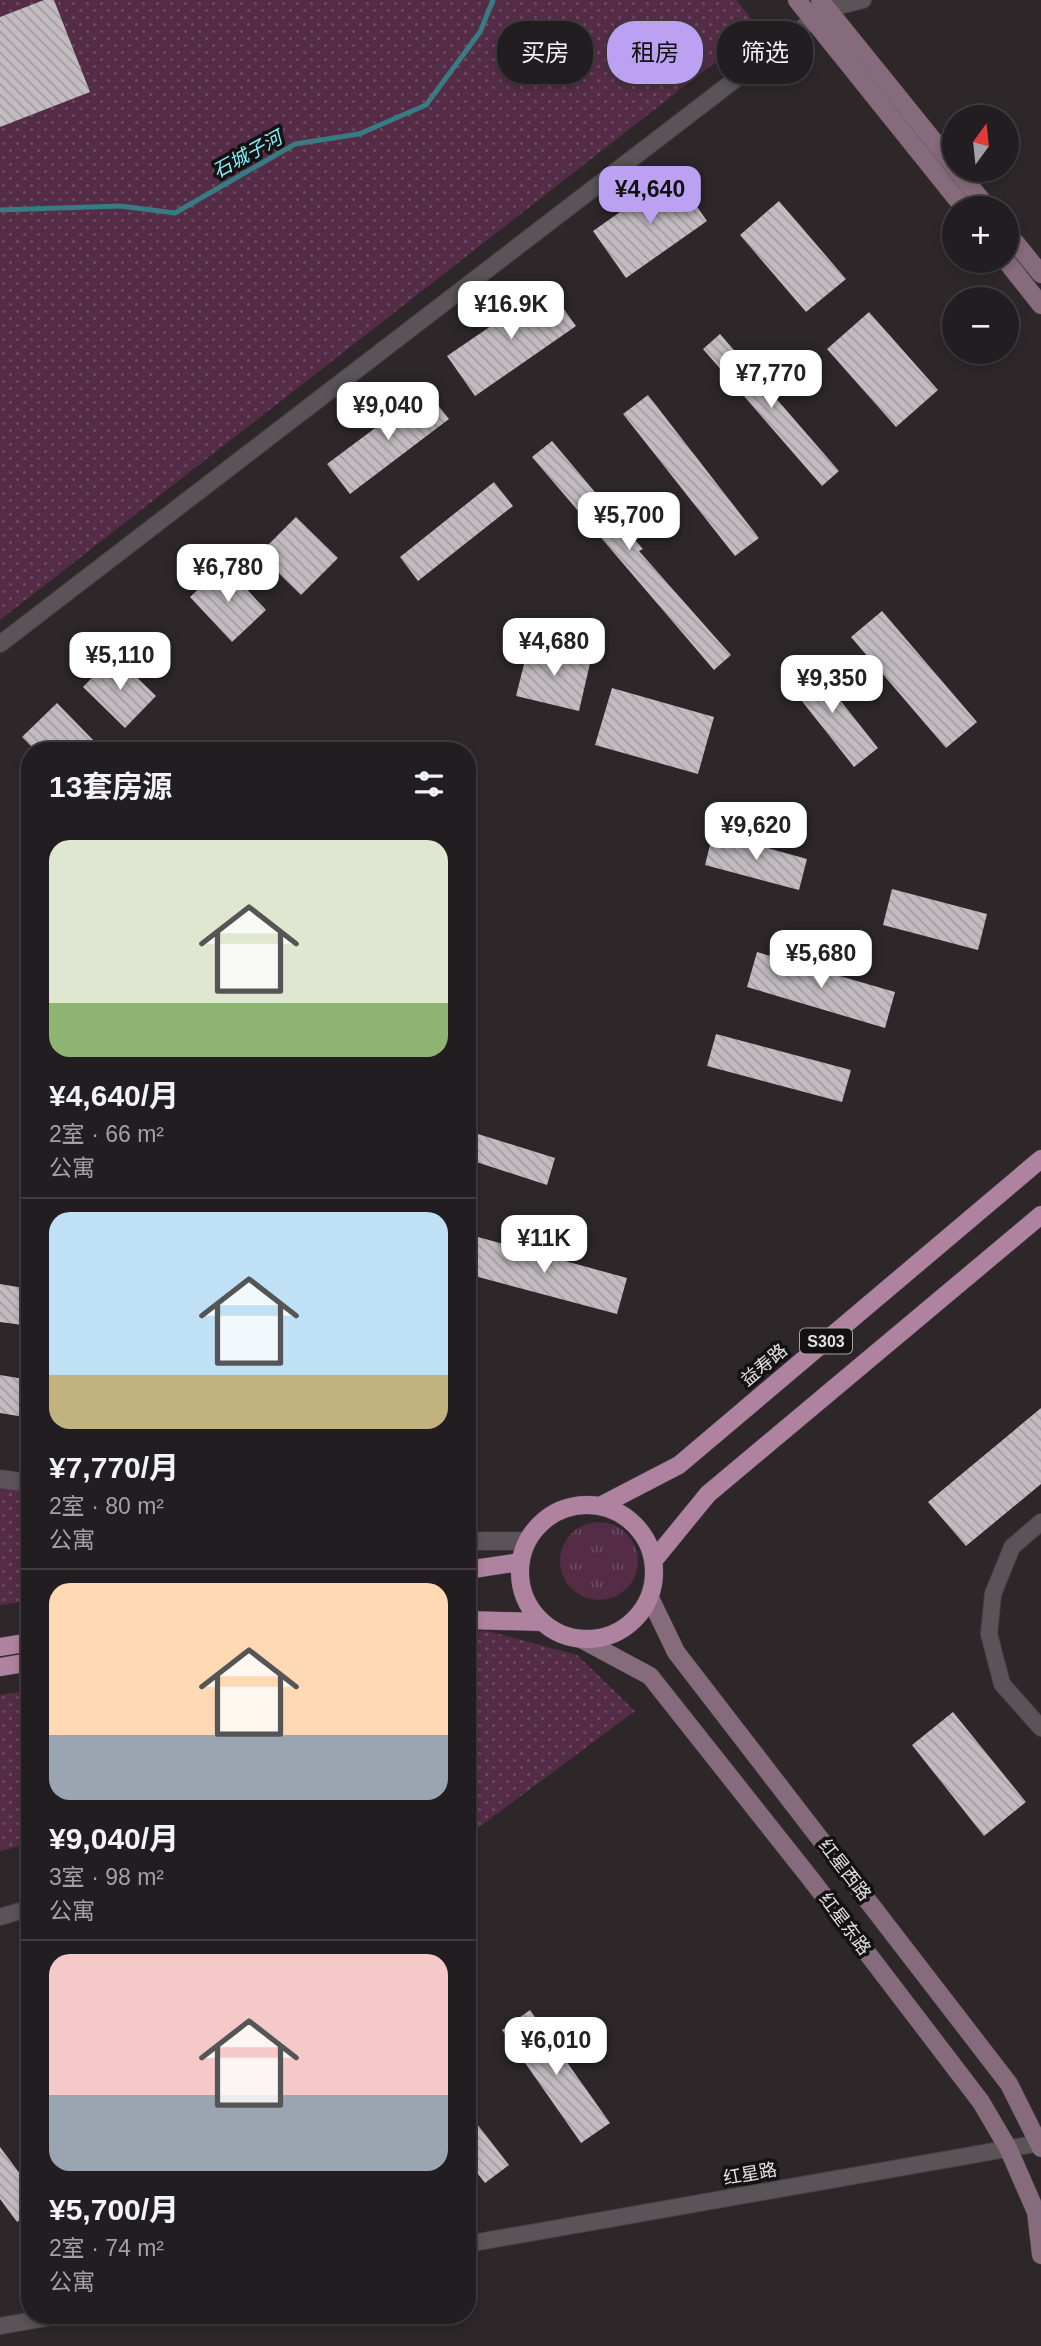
<!DOCTYPE html>
<html lang="zh">
<head>
<meta charset="utf-8">
<style>
	body { margin:0; font-family:Arial,"Noto Sans SC",sans-serif; background:#2e2a2d; color:#f1f3f6; height:100vh; display:flex; flex-direction:column; font-size:26px; white-space:nowrap }
	* { box-sizing:border-box; margin:0 }
	p { font-size:23px; color:#a2a2a5 }
	.icon { flex:none; width:38px; height:38px; fill:none; stroke:currentColor; stroke-width:2; stroke-linecap:round; stroke-linejoin:round }
	.map { position:relative; flex:1; overflow:hidden }
	.side { position:absolute; left:21px; top:742px; width:455px; height:1582px; display:flex; flex-direction:column; background:#221d20; border-radius:28px; box-shadow:0 4px 10px #0003,0 0 0 2px #3f3b3e }
	.side>* { flex:none }
	.hud { position:absolute; left:497px; top:21px; width:438px; height:63px; display:flex; gap:14px }
	.needle { width:46px; rotate:15deg }
	.tools { position:absolute; left:942px; top:105px; display:grid; gap:14px }
	.tools a { display:grid; place-items:center; width:77px; height:77px; border-radius:50%; background:#221d20; box-shadow:0 4px 10px #0003,0 0 0 2px #3f3b3e; font-size:35px }
	.price { position:absolute; translate:-50% -60px; padding:0 16px; border-radius:14px; background:#fff; color:#222; font-size:23px; line-height:46px; filter:drop-shadow(0 2px 4px #0008) }
	.price::after { content:''; position:absolute; left:50%; top:42px; width:21px; height:16px; margin-left:-10px; background:inherit; clip-path:polygon(0 0,100% 0,50% 100%) }
	.price.selected { background:#bca0f2; color:#111 }
	ul { padding:0; list-style:none }
	li { display:grid; align-content:center; gap:14px; height:371px; padding:0 28px }
	li+li { border-top:2px solid #3f3b3e }
	li span { display:grid; place-items:center; height:217px; border-radius:21px; color:#555 }
	li>.icon { margin-inline-start:auto }
	span .icon { width:126px; height:126px; fill:#fffc; stroke-width:1 }
	li b { font-size:30px }
	h2 { display:flex; justify-content:space-between; align-items:center; height:84px; padding:0 28px; font-size:30px }
	.chip { padding:0 24px; border-radius:28px; background:#221d20; box-shadow:0 4px 10px #0003,0 0 0 2px #3f3b3e; font-size:24px; line-height:63px }
	.chip.selected { background:#bca0f2; color:#111 }
	.map>svg:first-child { display:block }
</style>
</head>
<body>
<div class="map">
<svg width="1041" height="2346" viewBox="0 0 1041 2346">
	<defs>
		<pattern id="grass-tufts" width="24" height="20" patternUnits="userSpaceOnUse" patternTransform="scale(1.75)"><rect width="24" height="20" fill="#542c46"/><path d="M3 7l-1-3M5 7V3M7 7l1-3M15 17l-1-3M17 17v-4M19 17l1-3" fill="none" stroke="#6c4a61"/></pattern>
		<pattern id="park-dots" width="8" height="8" patternUnits="userSpaceOnUse" patternTransform="scale(1.75)"><rect width="8" height="8" fill="#542c46"/><path d="M2 2h.1M6 6h.1" fill="none" stroke="#6c4a61" stroke-width="1.8" stroke-linecap="round"/></pattern>
		<pattern id="building-back-hatch" width="6" height="6" patternUnits="userSpaceOnUse" patternTransform="scale(1.75)"><rect width="6" height="6" fill="#c2bbbf"/><path d="M-1 5l2 2M0 0l6 6M5-1l2 2" fill="none" stroke="#a29da0"/></pattern>
	</defs>
	<rect width="100%" height="100%" fill="#2d272a"/>
	<path fill="url(#grass-tufts)" d="M560 1561a39 39 0 1 1 78 0a39 39 0 1 1-78 0Z"/>
	<path fill="url(#park-dots)" d="M0 0H736L753 21 745 39 0 620Z
		M0 1481 30 1486V1601L0 1605Z
		M467 1630 491 1632 577 1655 635 1711 467 1836Z
		M30 1690V1844L0 1851V1695Z"/>
	<g fill="none" stroke-linecap="round" stroke-linejoin="round">
		<path stroke="#377b83" stroke-width="5" d="M0 210 120 206 175 213 295 144 359 134 426 105 480 32 493 0"/>
	</g>
	<path fill="url(#building-back-hatch)" d="M44 0H54L90 92 0 127V17Z
		M674 174 707 221 626 278 593 231Z
		M779 201 846 279 806 312 740 235Z
		M548 287 576 326 475 396 447 356Z
		M869 312 938 390 896 427 827 349Z
		M720 334 839 471 822 486 703 349Z
		M426 390 449 419 350 494 327 464Z
		M648 395 759 538 735 556 623 414Z
		M552 441 643 549 639 551 731 655 714 670 532 457Z
		M494 482 513 506 418 581 400 557Z
		M296 517 338 558 301 595 259 554Z
		M224 565 266 610 232 642 190 597Z
		M882 611 977 722 946 748 851 637Z
		M529 644 591 659 579 711 516 696Z
		M114 655 156 696 125 728 83 687Z
		M810 662 878 748 854 767 786 681Z
		M612 688 714 717 698 774 595 745Z
		M57 703 95 742 86 751H36L22 737Z
		M713 833 807 859 799 890 705 865Z
		M892 889 987 914 978 950 883 925Z
		M757 952 895 992 885 1028 747 987Z
		M716 1034 851 1070 842 1102 707 1066Z
		M478 1134 555 1158 547 1185 470 1160Z
		M467 1234 627 1278 617 1314 467 1274Z
		M0 1284 30 1289V1326L0 1322Z
		M0 1375 30 1380V1418L0 1413Z
		M1041 1408V1484L966 1546 928 1502Z
		M953 1712 1026 1802 984 1836 912 1745Z
		M530 2010 610 2123 581 2143 502 2030Z
		M467 2111 509 2165 485 2183 467 2160Z
		M0 2147 30 2187V2213L17 2222 0 2199Z"/>
	<g fill="none" stroke-linecap="round" stroke-linejoin="round">
		<g stroke="#474245" stroke-width="18">
			<path id="minor" d="M827 9 863 0
				M0 644 827 9 833 0
				M1041 1522 1012 1547 993 1594 989 1634 1002 1684 1041 1728
				M0 1917 30 1908
				M467 2244 1040 2143
				M0 2326 63 2315"/>
		</g>
		<g stroke="#474245" stroke-width="19">
			<path id="tertiary" d="M0 1479 30 1483
				M467 1541H527"/>
		</g>
		<g stroke="#474245" stroke-width="19">
			<path id="secondary" d="M797 0 964 208
				M820 0 954 166
				M957 170 988 208
				M1006 231 1041 274
				M1006 261 1041 305
				M650 1598 676 1652 1009 2084 1041 2148
				M583 1640 650 1676 810 1878 981 2102 1008 2148 1036 2212 1041 2255"/>
		</g>
		<g stroke="#474245" stroke-width="19">
			<path id="primary" d="M520 1572a67 67 0 1 1 134 0a67 67 0 1 1-134 0Z
				M600 1506 679 1465 1041 1159
				M654 1560 708 1494 1041 1215
				M467 1570 520 1562
				M467 1620 541 1622
				M0 1647 30 1642
				M0 1667 30 1662"/>
		</g>
		<use href="#minor" stroke="#5a5458" stroke-width="16"/>
		<use href="#tertiary" stroke="#5a5458" stroke-width="18"/>
		<use href="#secondary" stroke="#856b7b" stroke-width="18"/>
		<use href="#primary" stroke="#af829f" stroke-width="18"/>
	</g>
	<g text-anchor="middle" stroke-width="7" stroke-linejoin="round" paint-order="stroke">
		<rect fill="#131112" stroke="#a5a3a4" stroke-width="2" x="800" y="1328.5" width="52" height="25" rx="5"/>
		<g font-size="16" font-weight="bold" fill="#e4e1e3">
			<text x="826" y="1347">S303</text>
		</g>
		<g font-size="18" fill="#e4e1e3" stroke="#131112">
			<text transform="translate(764 1365) rotate(-40)" y="6">益寿路</text>
			<text transform="translate(845 1870) rotate(52)" y="6">红星西路</text>
			<text transform="translate(845 1924) rotate(53)" y="6">红星东路</text>
			<text transform="translate(750 2174) rotate(-10)" y="6">红星路</text>
		</g>
		<g font-size="19" font-style="italic" fill="#86f0fd" stroke="#131112">
			<text transform="translate(247 154) rotate(-29)" y="7">石城子河</text>
		</g>
	</g>
</svg>
<div class="tools">
<a><svg class="needle" viewBox="-14 -14 28 28"><path d="M0-13l5 13h-10z" fill="#e53935"/><path d="M0 13l5-13h-10z" fill="#a2a2a5"/></svg></a>
<a>+</a>
<a>−</a>
</div>
<b class="price selected" style="left:650px;top:226px">¥4,640</b>
<b class="price" style="left:511px;top:341px">¥16.9K</b>
<b class="price" style="left:771px;top:410px">¥7,770</b>
<b class="price" style="left:388px;top:442px">¥9,040</b>
<b class="price" style="left:629px;top:552px">¥5,700</b>
<b class="price" style="left:228px;top:604px">¥6,780</b>
<b class="price" style="left:554px;top:678px">¥4,680</b>
<b class="price" style="left:120px;top:692px">¥5,110</b>
<b class="price" style="left:832px;top:715px">¥9,350</b>
<b class="price" style="left:756px;top:862px">¥9,620</b>
<b class="price" style="left:821px;top:990px">¥5,680</b>
<b class="price" style="left:544px;top:1275px">¥11K</b>
<b class="price" style="left:556px;top:2077px">¥6,010</b>
<div class="hud">
<a class="chip">买房</a>
<a class="chip selected">租房</a>
<a class="chip">筛选</a>
</div>
<section class="side">
<h2>13套房源<svg class="icon" aria-label="filters" viewBox="0 0 24 24"><path d="M4 7h16M4 17h16"/><circle cx="9" cy="7" r="2"/><circle cx="15" cy="17" r="2"/></svg></h2>
<ul>
<li><span style="background:linear-gradient(#dfe7d0 75%,#8fb573 0)"><svg class="icon" aria-label="home" viewBox="0 0 24 24"><path d="M3 11l9-7 9 7M6 9v11h12V9"/></svg></span><div><b>¥4,640/月</b><p>2室 · 66 m²</p><p>公寓</p></div></li>
<li><span style="background:linear-gradient(#bfe0f5 75%,#c2b280 0)"><svg class="icon" aria-label="home" viewBox="0 0 24 24"><path d="M3 11l9-7 9 7M6 9v11h12V9"/></svg></span><div><b>¥7,770/月</b><p>2室 · 80 m²</p><p>公寓</p></div></li>
<li><span style="background:linear-gradient(#ffd9b3 70%,#9aa5b1 0)"><svg class="icon" aria-label="home" viewBox="0 0 24 24"><path d="M3 11l9-7 9 7M6 9v11h12V9"/></svg></span><div><b>¥9,040/月</b><p>3室 · 98 m²</p><p>公寓</p></div></li>
<li><span style="background:linear-gradient(#f6c9c9 65%,#9aa5b1 0)"><svg class="icon" aria-label="home" viewBox="0 0 24 24"><path d="M3 11l9-7 9 7M6 9v11h12V9"/></svg></span><div><b>¥5,700/月</b><p>2室 · 74 m²</p><p>公寓</p></div></li>
</ul>
</section>
</div>
</body>
</html>
